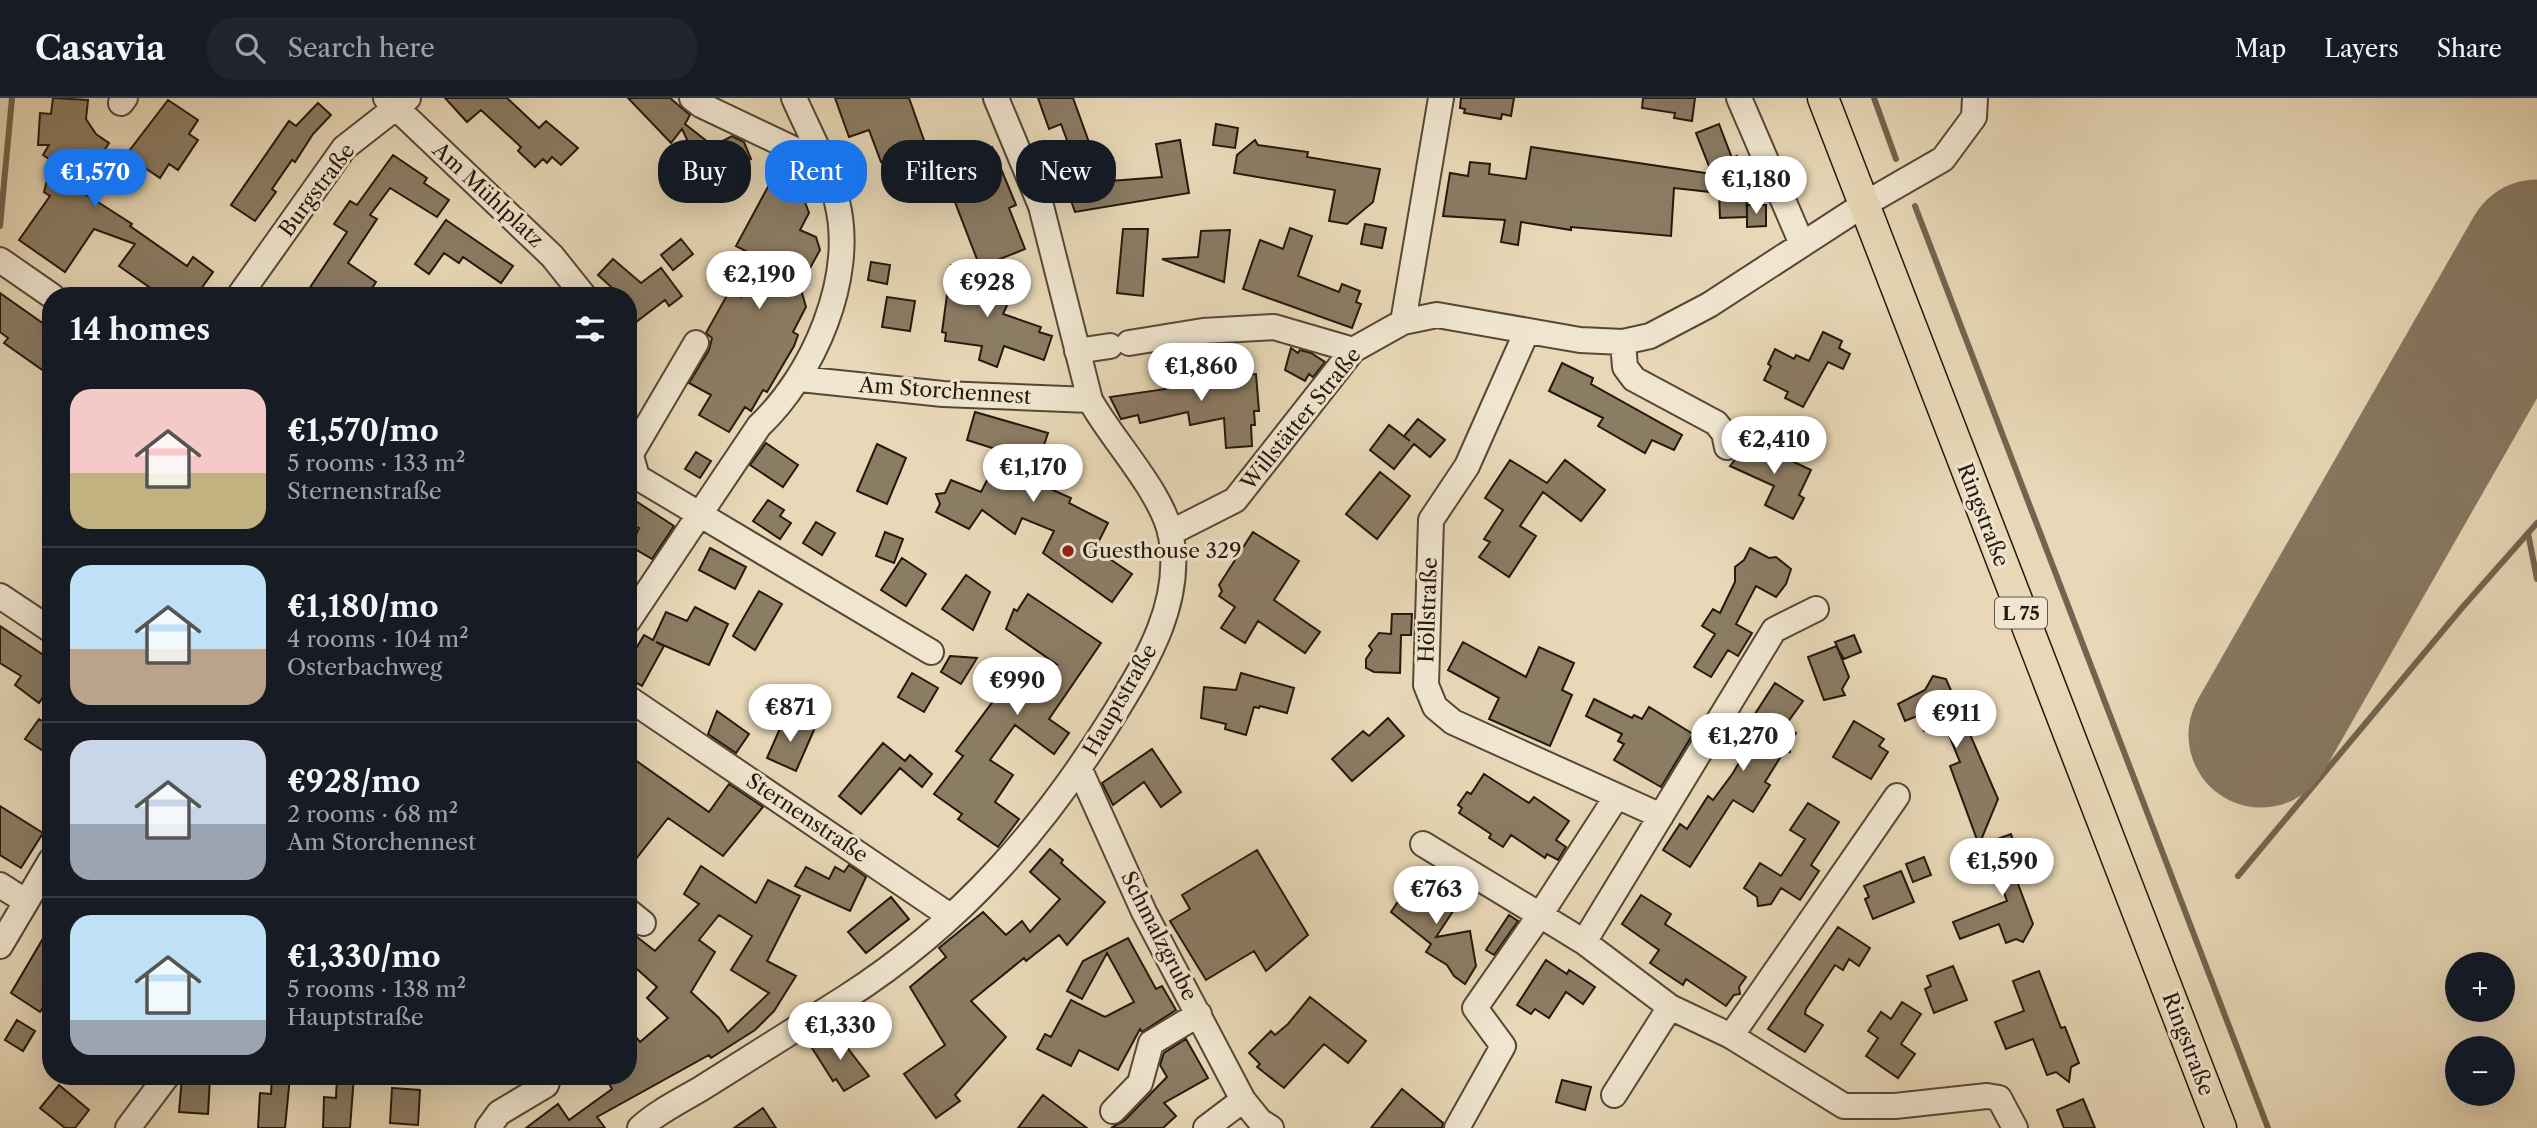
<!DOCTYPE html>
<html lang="en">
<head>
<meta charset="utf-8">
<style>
	body { margin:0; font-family:"Libre Caslon Text",serif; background:#20242c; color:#f1f3f6; height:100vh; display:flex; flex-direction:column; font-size:26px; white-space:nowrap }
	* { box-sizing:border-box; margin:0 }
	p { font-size:23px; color:#9ea1a6 }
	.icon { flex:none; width:38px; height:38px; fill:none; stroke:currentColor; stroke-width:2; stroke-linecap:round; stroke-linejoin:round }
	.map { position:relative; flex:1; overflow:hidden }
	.sheet { position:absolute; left:42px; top:189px; width:595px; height:798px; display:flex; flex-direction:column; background:#171b24; border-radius:28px; box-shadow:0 7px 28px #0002 }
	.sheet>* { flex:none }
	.guide { position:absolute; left:658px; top:42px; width:665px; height:63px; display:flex; gap:14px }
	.fabs { position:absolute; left:2445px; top:854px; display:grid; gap:14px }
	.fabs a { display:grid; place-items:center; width:70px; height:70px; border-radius:50%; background:#171b24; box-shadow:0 7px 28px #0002; font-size:35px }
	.price { position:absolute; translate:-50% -60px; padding:0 16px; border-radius:24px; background:#fff; color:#222; font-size:23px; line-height:46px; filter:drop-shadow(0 2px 4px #0008) }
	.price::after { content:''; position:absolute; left:50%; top:42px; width:21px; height:16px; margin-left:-10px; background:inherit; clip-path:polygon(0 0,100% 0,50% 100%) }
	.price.current { background:#1a73e8; color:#fff }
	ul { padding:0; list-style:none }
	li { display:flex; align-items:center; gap:21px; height:175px; padding:0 28px }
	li+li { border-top:2px solid #363941 }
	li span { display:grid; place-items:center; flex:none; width:196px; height:140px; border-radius:21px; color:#555 }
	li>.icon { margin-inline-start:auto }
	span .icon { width:84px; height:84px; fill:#fffc; stroke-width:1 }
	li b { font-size:30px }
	h2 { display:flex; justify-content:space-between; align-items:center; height:84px; padding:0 28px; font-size:30px }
	.chip { padding:0 24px; border-radius:28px; background:#171b24; box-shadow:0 7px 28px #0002; font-size:24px; line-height:63px }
	.chip.current { background:#1a73e8; color:#fff }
	header { display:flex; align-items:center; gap:42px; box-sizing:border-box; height:98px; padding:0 35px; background:#171b24; border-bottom:2px solid #363941 }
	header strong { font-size:33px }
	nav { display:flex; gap:38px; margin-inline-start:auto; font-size:24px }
	.search { width:490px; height:63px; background:#20242c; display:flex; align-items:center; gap:18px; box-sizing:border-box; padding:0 24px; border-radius:28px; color:#9ea1a6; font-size:26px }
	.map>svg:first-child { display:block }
</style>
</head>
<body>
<header>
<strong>Casavia</strong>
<div class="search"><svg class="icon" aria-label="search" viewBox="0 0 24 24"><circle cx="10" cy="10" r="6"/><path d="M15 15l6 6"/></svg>Search here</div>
<nav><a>Map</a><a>Layers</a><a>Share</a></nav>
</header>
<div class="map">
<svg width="2537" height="1030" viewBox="0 0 2537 1030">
	<rect width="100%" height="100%" fill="#e8d8b7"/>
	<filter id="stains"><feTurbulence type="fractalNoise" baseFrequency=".00286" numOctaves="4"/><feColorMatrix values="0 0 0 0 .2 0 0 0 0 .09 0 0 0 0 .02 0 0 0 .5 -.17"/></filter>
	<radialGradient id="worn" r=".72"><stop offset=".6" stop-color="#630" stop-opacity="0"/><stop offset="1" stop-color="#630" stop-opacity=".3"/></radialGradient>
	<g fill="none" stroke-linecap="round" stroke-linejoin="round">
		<path stroke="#73644f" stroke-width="6" d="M1874 0 1896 61
			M1915 108 2268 1030
			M0 128 12 0
			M2528 435 2537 481
			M2238 778 2461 511 2537 425"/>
		<path stroke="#877861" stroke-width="145" d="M2261 637 2537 154"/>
	</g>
	<path fill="#8b7c64" stroke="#26180b" stroke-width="2" fill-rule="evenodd" d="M53 0 88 2 86 21 96 36 109 45 79 92 132 126 130 128 187 168 193 159 213 174 196 198H162L119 168 135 146 94 131 65 174 19 142 50 98 44 94 52 63 43 57 49 47H38L40 15 51 16Z
		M445 0H507L539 30 546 23 578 50 561 67 552 59 547 65 543 61 535 69 518 53 521 49 481 12 467 24Z
		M628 0H670L690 17 685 26 713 48 732 38 744 44 751 61 706 82 682 31 671 45Z
		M835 0H909L926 48 881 64 869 32 849 39Z
		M1038 0H1073L1090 47 1097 45V84L1162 79 1156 46 1180 42 1189 95 1075 114 1059 69 1075 64 1061 26 1049 31Z
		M1461 0H1514L1511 18 1502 16 1501 21 1464 15 1465 11 1460 10Z
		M1643 0H1695L1692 23 1674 20 1675 15 1642 10Z
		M168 2 198 22 189 36 198 42 178 72 169 66 160 80 126 57Z
		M318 5 331 17 313 36 295 64 292 62 272 91 276 94 255 123 231 107 289 23 296 28Z
		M1216 26 1238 30 1235 50 1213 47Z
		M1719 26 1732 60 1737 58 1738 85H1746L1747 119 1720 120 1719 95 1674 90 1671 138 1571 129V132L1521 124 1518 147 1501 144 1505 122 1443 118 1450 75 1468 78 1470 64 1490 66 1489 76 1526 81 1531 49 1712 76 1696 35Z
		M1255 42 1258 47 1308 54 1307 59 1380 71 1373 104 1347 126 1329 123 1335 92 1234 75 1237 57Z
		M992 49 1016 107 1009 110 1025 151 980 169 938 60 958 52 961 61Z
		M393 57 427 80 424 85 449 102 437 119 390 90 370 117 377 121 348 165 376 184 367 198H319L309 191 347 134 334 126 350 103 357 107Z
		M770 85 805 104 809 115 800 132 816 139 820 152 800 188 806 209 793 234 798 237 794 248 767 294 763 292 751 313 745 309 729 334 699 317 711 297 689 285 709 252 712 240 706 235 730 192 741 199 763 162 736 148Z
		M1747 107H1766V128L1747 129Z
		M446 122 513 168 501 185 463 159 459 165 444 155 429 176 415 166Z
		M1365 126 1386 130 1382 150 1361 146Z
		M1290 130 1312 138 1298 178 1339 194 1342 186 1360 193 1356 204 1361 206 1352 230 1243 191 1260 142 1283 151Z
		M1123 131H1148L1143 198 1117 195Z
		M1230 132 1224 184 1162 161 1198 159 1201 133Z
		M681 141 693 156 673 172 661 157Z
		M613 161 641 185 661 170 682 198 669 208 665 202 636 224 628 213V198H621L598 177Z
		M871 164 890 167 887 186 868 182Z
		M951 167 997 173 976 183 1011 199 1003 216 1041 229 1039 234 1052 238 1044 262 1004 248 997 269 979 262 982 248 945 243 946 235 942 234Z
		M0 195 51 231V278L4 245 8 240 0 234Z
		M887 199 915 203 910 233 882 229Z
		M1823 234 1842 243 1839 250 1850 256 1843 271 1828 264 1803 309 1785 300 1788 294 1764 282 1771 268 1768 266 1775 251 1794 261 1796 257 1809 263Z
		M1291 250 1298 255 1300 252 1311 255 1325 264 1313 279 1309 276 1305 283 1285 272Z
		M1562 265 1593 280 1591 286 1682 337 1674 352 1652 342 1645 355 1598 328 1603 320 1549 293Z
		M1201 274 1202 277 1245 274 1246 277 1256 276 1259 313H1254L1255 327H1251L1252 348 1226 350 1224 320 1190 327 1188 314 1140 325 1138 317 1121 321 1110 299 1166 291 1164 283Z
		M975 314 1048 335 1041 356 1047 358 1045 368 1048 369 1039 386 1071 400 1069 405 1108 425 1095 451 1132 476 1112 504 1043 455 1054 433 1022 420 1015 436 982 412 969 431 936 414 940 406 936 396 945 395 951 382 981 394 1002 353 967 342Z
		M1418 321 1445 342 1430 359 1414 346 1394 371 1370 352 1389 327 1410 343 1404 338Z
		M1743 340 1811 372 1799 397 1804 400 1793 421 1765 407 1774 388 1730 368 1741 354Z
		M766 345 798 367 783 389 750 367Z
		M877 346 906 360 887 406 857 393Z
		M696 354 711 363 700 380 685 371Z
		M1510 362 1547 385 1565 362 1605 392 1581 423 1543 394 1520 428 1536 438 1509 479 1479 459 1490 444 1484 441 1503 412 1485 400Z
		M1380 374 1410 398 1377 441 1346 416Z
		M628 398 674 428 652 461 630 448 639 430 628 426Z
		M768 402 784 412 780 418 791 425 780 441 753 423Z
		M816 424 835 435 822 457 803 445Z
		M885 434 903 441 894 465 876 458Z
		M1253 434 1299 463 1274 502 1320 534 1305 555 1258 523 1245 545 1221 530 1235 509 1219 498 1222 493 1219 487Z
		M710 450 746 469 735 491 699 472Z
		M1750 450 1769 460 1776 459 1791 471 1786 486 1776 499 1756 488 1736 526 1752 535 1738 558 1728 552 1711 579 1694 569 1715 536 1702 528 1713 511 1720 515 1735 484V469L1744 462Z
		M902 460 926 476 906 508 881 492Z
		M966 477 990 494 973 532 942 511Z
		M759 493 782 506 755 552 733 538Z
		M1028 496 1101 545 1049 621 1069 635 1054 656 1015 627 990 662 1013 677 995 704 1019 721 998 749 958 721 962 716 934 696 963 658 956 653 1023 563 1056 566 1006 531 1014 511 1017 513Z
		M695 509 728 526 709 567 656 544 664 548 642 588 628 580V564L644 537 653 542 666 514 687 523Z
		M1392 516H1412L1411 537H1401L1400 575 1374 574 1366 570V561L1372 552 1369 548 1379 535 1391 536Z
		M0 528 51 562V587L39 605 15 587 21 578 0 565Z
		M1854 537 1861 554 1844 561 1837 549 1849 579 1842 591 1845 597 1824 602 1808 559 1837 548 1835 544Z
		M1463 544 1526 579 1539 549 1574 565 1562 592 1572 597 1550 648 1489 621 1499 600 1448 572Z
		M950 558 977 560 961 586 941 574Z
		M912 575 938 590 924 614 898 599Z
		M1241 575 1294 590 1287 615 1260 608 1259 610 1254 609 1246 637 1225 631 1226 626 1201 620 1204 589 1236 592Z
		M1933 578 1946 581 1998 701 1979 747 1950 668 1960 664 1944 625 1924 633 1917 618 1905 623 1898 606 1925 592Z
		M1775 585 1803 603 1785 628 1796 635 1789 645 1790 654 1783 655 1765 684 1770 687 1753 714 1733 702 1690 769 1663 752 1680 726 1687 731 1708 698 1713 702 1733 675 1750 646 1740 639Z
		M1594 601 1632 620 1634 617 1642 621 1649 609 1693 636 1661 689 1614 662 1624 646 1618 643 1622 636 1586 618Z
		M717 613 749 636 736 655 708 636Z
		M785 619 814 632 796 673 767 660Z
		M1388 620 1404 638 1352 683 1332 661 1363 633 1369 638Z
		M39 621 51 629V645L45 654 25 641Z
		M1854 623 1884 641 1879 648 1888 654 1871 681 1833 659Z
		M883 645 905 663 910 657 932 676 922 689 900 670 861 716 839 698Z
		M1152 651 1181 694 1161 709 1144 684 1113 707 1102 685Z
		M628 657 709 714 729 686 763 709 723 758 668 720 628 771Z
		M1484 676 1529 705 1534 699 1569 723 1556 742 1566 749 1558 762 1547 756 1545 760 1511 737 1503 749 1489 740 1491 736 1459 715 1462 710 1458 707 1467 694 1471 696Z
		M1808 705 1839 724 1811 767 1819 773 1800 802 1781 790 1771 806 1758 808 1757 799 1744 790 1760 765 1781 778 1805 741 1790 732Z
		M0 708 43 735 21 770 0 757Z
		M2011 736 2024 775 2015 778 2033 826 2023 844 2016 841 2006 845 1999 826 1960 841 1953 824 2007 803 1986 745Z
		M1050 751 1063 762 1061 765 1105 804 1067 847 1059 837 1026 863 1024 860 971 903 1006 939 955 997 960 1003 936 1020 904 976 945 947 910 889 946 859 939 850 983 814 1006 837 1022 823 1030 834 1060 801 1030 774Z
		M1257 752 1308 837 1266 873 1254 853 1206 882 1170 823 1190 811 1182 797Z
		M1924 759 1931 777 1913 784 1906 766Z
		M849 767 866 779 850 813 795 788 806 769 829 781 835 769 844 774Z
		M701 768 756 805 768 782 800 798 767 863 796 878 774 913 755 932 711 960 709 957 597 1019 605 1030H526L558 1006 569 1022 612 991 605 978H628V929L640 944 668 920 647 900 657 889 628 863V832L655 853 699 806 684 796ZM719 817 752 838 731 872 769 895 728 934 719 920 691 894 715 854 699 842Z
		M1901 773 1914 804 1873 821 1865 801 1869 799 1864 788Z
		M1416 776 1459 804 1436 839 1470 833 1476 868 1465 886 1454 878 1447 867 1426 854 1431 846 1391 814Z
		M1641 797 1671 816 1665 826 1746 879 1739 889 1740 896 1734 897 1726 908 1686 881 1683 887 1650 865 1659 852 1622 826Z
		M891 799 909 821 866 855 848 834Z
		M1509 817 1518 823 1494 857 1486 852Z
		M51 827V898L40 914 11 895Z
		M1838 829 1870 850 1859 868 1849 861 1843 872 1835 867 1806 911 1805 916 1823 927 1805 954 1768 931Z
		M1128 840 1156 891 1162 888 1176 912 1142 934 1140 931 1118 972 1079 952 1071 968 1037 951 1045 936 1051 939 1071 902 1105 919 1134 904 1107 855 1082 901 1067 893 1083 863Z
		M1546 862 1567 876 1569 872 1595 889 1583 906 1566 894 1549 920 1535 911 1531 916 1517 907Z
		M1953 868 1967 902 1934 915 1925 891 1931 888 1927 878Z
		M2039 873 2061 930 2065 929 2079 965 2071 969 2069 984 2056 974 2047 977 2033 941 2006 951 1995 924 2024 913 2013 883Z
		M1310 899 1366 943 1348 965 1324 946 1284 990 1257 969 1260 966 1249 955 1271 933 1275 937 1288 926Z
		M1902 904 1921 916 1901 946 1915 956 1898 980 1866 958 1878 940 1868 933 1881 914 1891 921Z
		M17 922 35 933 23 953 5 942Z
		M836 935 869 978 844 993 836 981 833 983 812 950Z
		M1186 941 1208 980 1164 1005 1176 1018 1163 1030H1111L1124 1023 1167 979 1160 967 1164 955Z
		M272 978H290L285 1030H258L260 995 271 996Z
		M337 978H354L350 1030H323L324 999 336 1000Z
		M182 979 210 980 208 1016 179 1014Z
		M1562 982 1591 989 1585 1012 1556 1004Z
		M59 987 89 1012 75 1030H65L40 1010Z
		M392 990 420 992 418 1027 390 1025Z
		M1402 991 1443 1025 1442 1030H1371Z
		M1043 997 1087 1030H1018Z
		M2083 1001 2095 1030H2064L2057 1012Z
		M763 1010 776 1030H734Z"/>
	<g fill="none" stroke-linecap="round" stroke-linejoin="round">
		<g stroke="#564836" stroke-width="28">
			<path id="minor" d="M386 0 552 158 584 198
				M692 0 701 7 823 65
				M1739 0 1802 146
				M121 5 125 0
				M0 162 52 198
				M239 198 344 50 408 0
				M1403 224 1441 0
				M1527 233 1467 368 1431 422 1426 587 1435 609 1453 624 1661 718
				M1623 244 1625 269 1634 281 1716 325 1724 335 1727 349
				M1129 245 1203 233 1274 229 1353 252
				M1077 253 1110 248
				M800 281 943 296 1090 302
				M628 347 637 379 931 554
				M629 359 696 245
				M1170 435 1235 402 1353 252 1403 224 1437 217 1580 242 1623 244 1650 238 1709 207 1863 107 1943 61 1974 19 1975 0
				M0 498 51 532
				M628 523 759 328C813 277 856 180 837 104 828 68 809 34 794 0
				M628 600 950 818
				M1080 672 1144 814 1243 1002 1260 1023 1271 1030
				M1617 698 1540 817 1584 844 1670 909 1731 938 1844 1008H1895L1987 998 1999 1000 2015 1030
				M1423 746 1540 817 1475 910 1503 948 1457 1030
				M0 787 25 803
				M628 813 643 825
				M1584 844 1774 532 1816 511
				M0 848 51 762
				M1731 938 1897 698
				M1614 997 1670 909
				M1113 1013 1140 985 1151 945 1199 916
				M128 1030 167 978
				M488 1030 499 1015 546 987 549 978
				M640 1030C657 1014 682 1002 702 990 750 960 798 930 845 900 961 826 1044 730 1115 615 1148 561 1183 503 1171 438 1163 395 1112 342 1090 302L1041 108 996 0
				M1206 1030 1243 1002"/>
		</g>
		<g stroke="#26180b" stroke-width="33">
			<path id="major" d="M1823 0 2221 1030"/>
		</g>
		<use href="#minor" stroke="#f0e6d0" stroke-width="24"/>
		<use href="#major" stroke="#e8d8b7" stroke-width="30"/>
	</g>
	<circle fill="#8f2418" stroke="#f0e6d0" stroke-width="2.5" cx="1068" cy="453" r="7"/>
	<g text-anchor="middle" stroke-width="6" stroke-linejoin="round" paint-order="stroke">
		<rect fill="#f0e6d0" stroke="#635646" stroke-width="2" x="1995" y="499.5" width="52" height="31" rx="5"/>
		<g font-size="19" font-weight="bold" fill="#26180b">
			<text x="2021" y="522">L 75</text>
		</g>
		<g font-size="21" fill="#26180b" stroke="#f0e6d0">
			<text transform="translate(317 92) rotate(-53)" y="7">Burgstraße</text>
			<text transform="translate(488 97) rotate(43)" y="7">Am Mühlplatz</text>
			<text transform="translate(945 293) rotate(4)" y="7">Am Storchennest</text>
			<text transform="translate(1301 321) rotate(-51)" y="7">Willstätter Straße</text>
			<text transform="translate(1983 417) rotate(69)" y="7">Ringstraße</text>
			<text transform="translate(1428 512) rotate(-88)" y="7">Höllstraße</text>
			<text transform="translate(1120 602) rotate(-60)" y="7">Hauptstraße</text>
			<text transform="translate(807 720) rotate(34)" y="7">Sternenstraße</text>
			<text transform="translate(1159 838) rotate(63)" y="7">Schmalzgrube</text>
			<text transform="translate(2188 946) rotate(69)" y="7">Ringstraße</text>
		</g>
		<g font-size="21" fill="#26180b" stroke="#f0e6d0" text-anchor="start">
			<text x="1082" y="460">Guesthouse 329</text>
		</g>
	</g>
	<rect width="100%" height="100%" filter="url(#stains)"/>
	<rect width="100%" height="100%" fill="url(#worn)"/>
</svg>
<div class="fabs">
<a>+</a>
<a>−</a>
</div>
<b class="price current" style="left:95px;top:111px">€1,570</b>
<b class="price" style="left:1756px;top:118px">€1,180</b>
<b class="price" style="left:759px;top:213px">€2,190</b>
<b class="price" style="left:987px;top:221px">€928</b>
<b class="price" style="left:1201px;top:305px">€1,860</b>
<b class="price" style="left:1774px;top:378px">€2,410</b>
<b class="price" style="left:1033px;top:406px">€1,170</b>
<b class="price" style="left:1017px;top:619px">€990</b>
<b class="price" style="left:790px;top:646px">€871</b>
<b class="price" style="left:1956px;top:652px">€911</b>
<b class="price" style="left:1743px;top:675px">€1,270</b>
<b class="price" style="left:2002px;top:800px">€1,590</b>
<b class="price" style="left:1436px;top:828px">€763</b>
<b class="price" style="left:840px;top:964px">€1,330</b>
<div class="guide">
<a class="chip">Buy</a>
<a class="chip current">Rent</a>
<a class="chip">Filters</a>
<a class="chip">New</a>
</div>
<section class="sheet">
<h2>14 homes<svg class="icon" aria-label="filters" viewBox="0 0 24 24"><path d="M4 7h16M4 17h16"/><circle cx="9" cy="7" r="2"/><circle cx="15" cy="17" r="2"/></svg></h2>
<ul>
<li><span style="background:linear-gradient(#f6c9c9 60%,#c2b280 0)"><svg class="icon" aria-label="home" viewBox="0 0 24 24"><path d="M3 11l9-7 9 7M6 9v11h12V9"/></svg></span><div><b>€1,570/mo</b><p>5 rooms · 133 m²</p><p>Sternenstraße</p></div></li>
<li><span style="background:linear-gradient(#bfe0f5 60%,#b9a48a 0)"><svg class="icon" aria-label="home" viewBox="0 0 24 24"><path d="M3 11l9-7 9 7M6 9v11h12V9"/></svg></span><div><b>€1,180/mo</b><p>4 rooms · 104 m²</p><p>Osterbachweg</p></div></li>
<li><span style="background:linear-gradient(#c9d6e8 60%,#9aa5b1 0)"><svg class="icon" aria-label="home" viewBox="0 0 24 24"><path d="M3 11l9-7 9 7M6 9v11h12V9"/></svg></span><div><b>€928/mo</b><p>2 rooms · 68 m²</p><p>Am Storchennest</p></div></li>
<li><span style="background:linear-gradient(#bfe0f5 75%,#9aa5b1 0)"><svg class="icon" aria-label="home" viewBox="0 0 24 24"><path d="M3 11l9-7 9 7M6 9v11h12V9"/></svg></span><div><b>€1,330/mo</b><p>5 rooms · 138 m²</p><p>Hauptstraße</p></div></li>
</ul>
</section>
</div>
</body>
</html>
